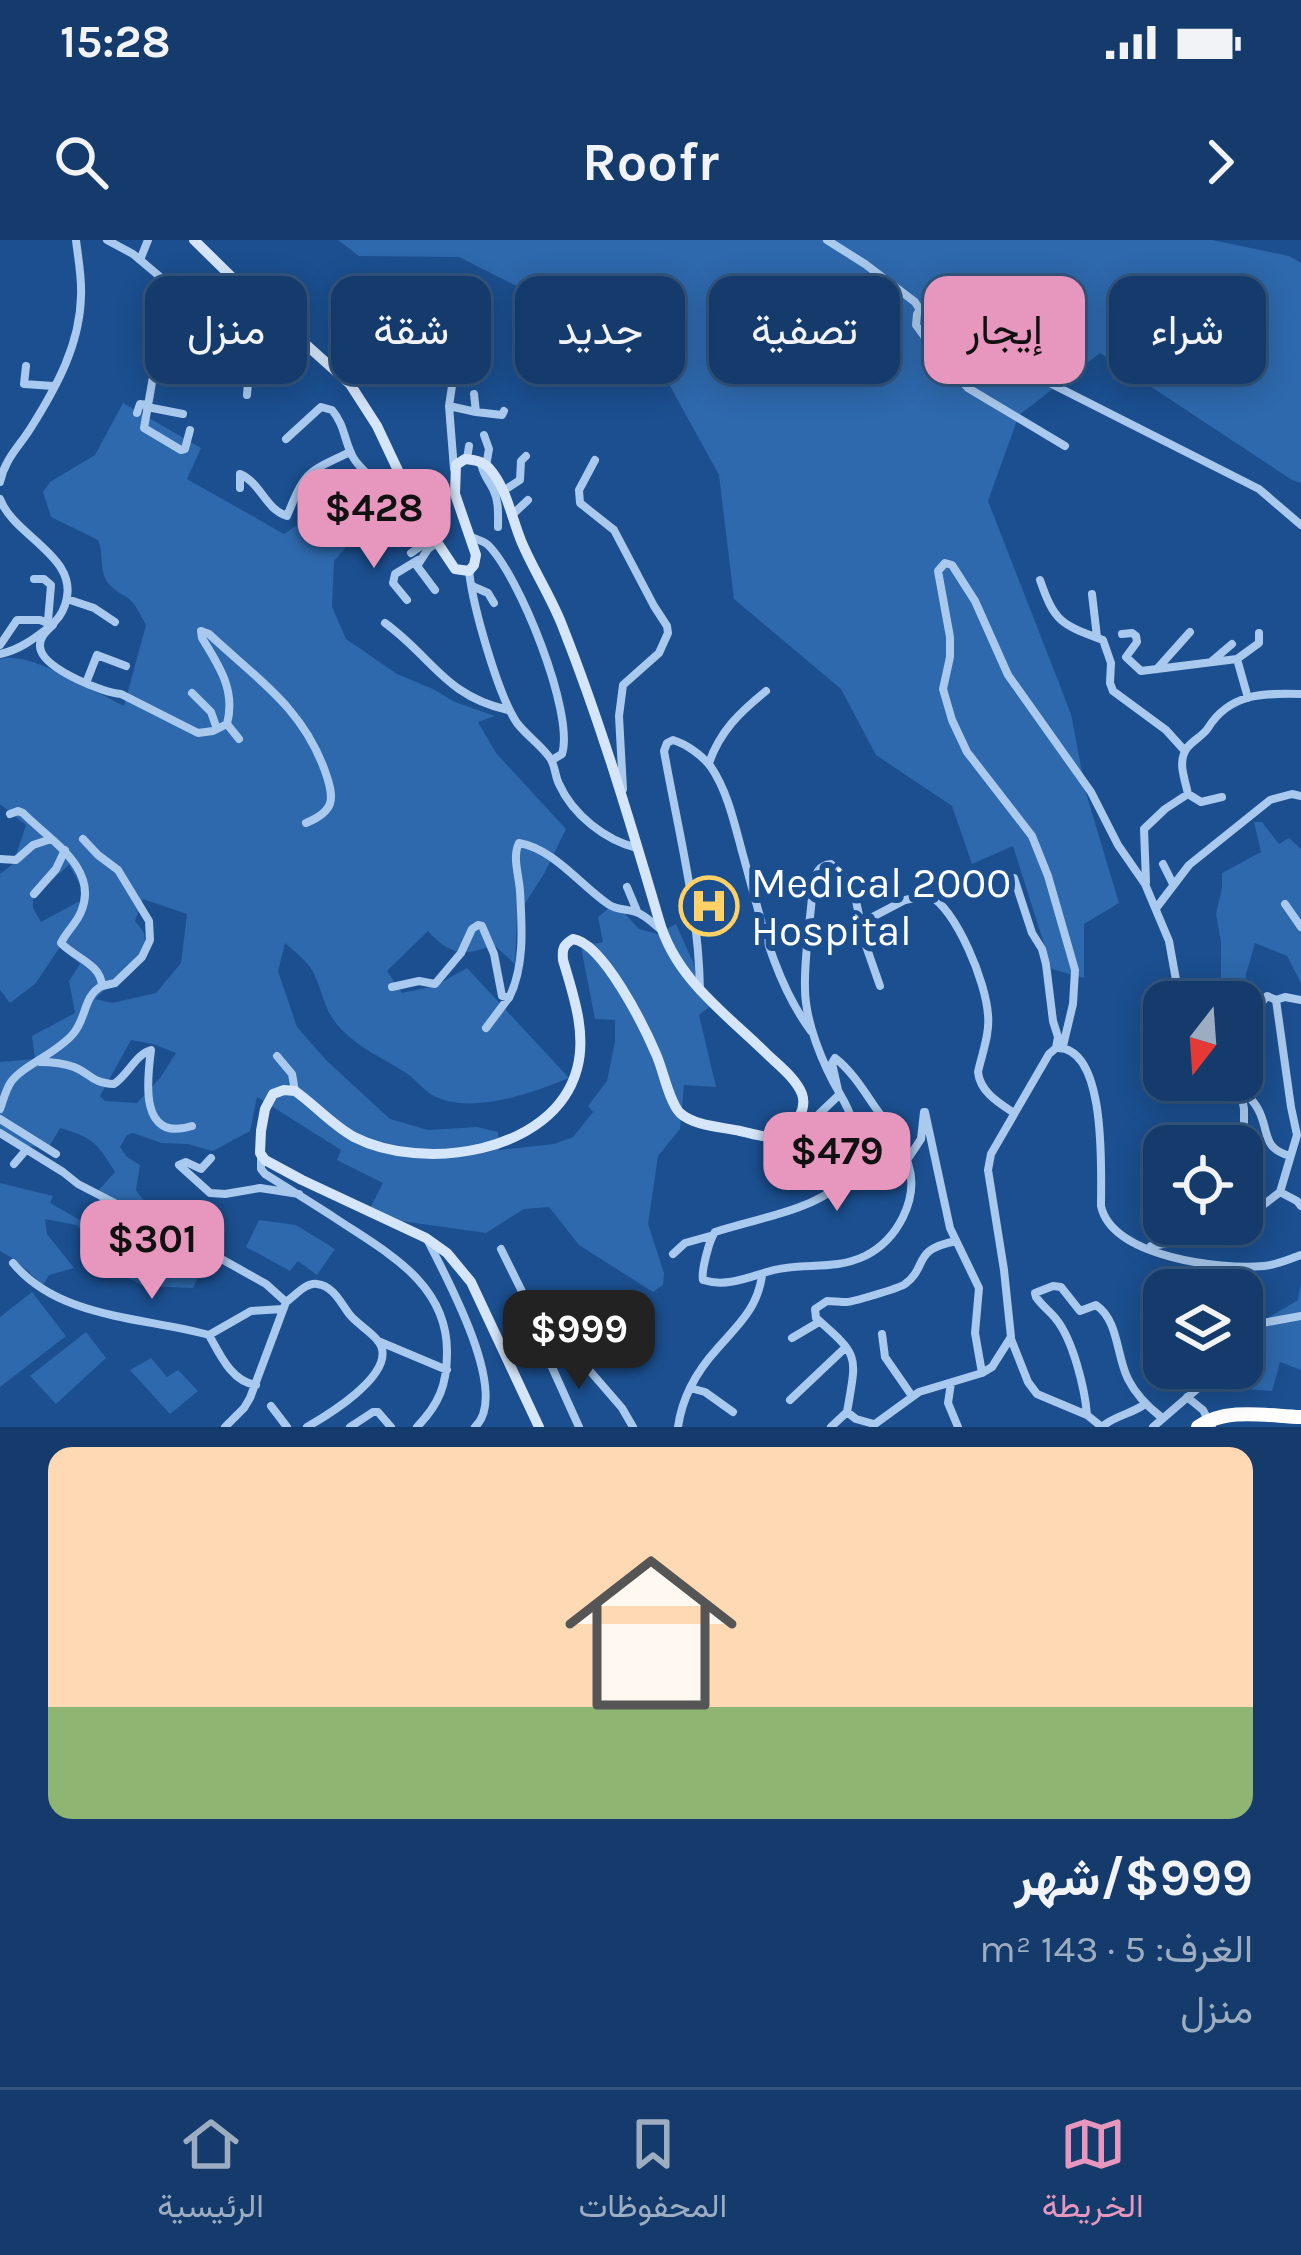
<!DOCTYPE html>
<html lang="ar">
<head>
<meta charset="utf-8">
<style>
	body { margin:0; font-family:Karla,Vazirmatn,sans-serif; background:#1d4271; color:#f1f3f6; direction:rtl; height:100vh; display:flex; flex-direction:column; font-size:45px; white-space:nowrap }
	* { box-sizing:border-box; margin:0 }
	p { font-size:39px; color:#9dadc1 }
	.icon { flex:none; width:66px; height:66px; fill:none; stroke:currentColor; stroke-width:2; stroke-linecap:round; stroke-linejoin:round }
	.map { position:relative; height:1187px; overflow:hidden; direction:ltr }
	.drawer { display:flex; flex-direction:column; background:#143b6b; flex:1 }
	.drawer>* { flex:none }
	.banner { position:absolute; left:36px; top:36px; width:1230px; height:108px; direction:rtl; display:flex; gap:24px }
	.needle { width:78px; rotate:197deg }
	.fabs { position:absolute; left:1143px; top:741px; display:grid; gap:24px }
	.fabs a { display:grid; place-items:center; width:120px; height:120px; border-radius:24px; background:#143b6b; box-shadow:0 6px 30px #0003,0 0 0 3px #33557e; font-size:60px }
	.price { position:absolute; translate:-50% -102px; padding:0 27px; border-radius:24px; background:#e797bd; color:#111; font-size:39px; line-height:78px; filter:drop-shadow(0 3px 6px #0008) }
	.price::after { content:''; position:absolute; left:50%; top:72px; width:36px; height:27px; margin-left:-18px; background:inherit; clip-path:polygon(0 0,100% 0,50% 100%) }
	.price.active { background:#222; color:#fff }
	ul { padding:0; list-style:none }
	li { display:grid; align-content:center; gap:24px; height:636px; padding:0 48px }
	li span { display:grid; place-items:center; height:372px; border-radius:24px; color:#555 }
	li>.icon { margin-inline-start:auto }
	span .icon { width:216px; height:216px; fill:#fffc; stroke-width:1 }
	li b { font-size:51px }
	.pill { padding:0 42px; border-radius:24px; background:#143b6b; box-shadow:0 6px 30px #0003,0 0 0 3px #33557e; font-size:42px; line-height:108px }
	.pill.active { background:#e797bd; color:#111 }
	.status { display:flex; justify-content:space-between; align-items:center; height:84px; padding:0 60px; background:#143b6b; direction:ltr }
	.status svg { height:33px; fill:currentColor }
	header { display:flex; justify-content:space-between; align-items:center; height:156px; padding:0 48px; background:#143b6b; font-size:54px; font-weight:700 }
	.tabs { display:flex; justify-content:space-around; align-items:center; height:168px; border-top:3px solid #33557e; background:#143b6b; font-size:33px; color:#9dadc1 }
	.tabs a { display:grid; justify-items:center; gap:6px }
	.tabs .active { color:#e797bd }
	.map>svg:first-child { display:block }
</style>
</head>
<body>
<div class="status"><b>15:28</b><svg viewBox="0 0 49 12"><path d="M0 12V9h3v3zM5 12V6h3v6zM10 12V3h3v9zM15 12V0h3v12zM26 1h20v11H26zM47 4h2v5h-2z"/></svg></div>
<header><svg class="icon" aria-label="forward" viewBox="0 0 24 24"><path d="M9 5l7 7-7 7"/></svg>Roofr<svg class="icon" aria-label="search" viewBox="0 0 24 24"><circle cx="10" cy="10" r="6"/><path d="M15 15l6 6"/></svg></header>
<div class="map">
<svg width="1301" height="1187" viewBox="0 0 1301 1187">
	<rect width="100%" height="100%" fill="#1b4f8f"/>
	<path fill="#2e69ad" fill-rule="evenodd" d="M338 0H1212L1289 16 1301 23V243L1292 240 1100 113 1019 175 988 261 1071 474 1086 553 1119 663 1084 684V738L1052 729 1013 606 972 624 952 566 876 515 841 449 734 359 719 235 653 115 459 17 359 16Z
		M123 163 201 208 187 239 284 294 307 278 303 256 312 231H323L333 253 349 262 359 260 371 279 334 321 332 367 346 399 397 434 433 449 455 462 495 476 478 482 496 513 566 589 544 634 517 676 515 724 494 705C463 717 450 715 428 691L387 731 402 753 435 746 467 728 569 838C533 853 469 876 432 855 421 848 414 837 403 831 381 817 359 808 341 789 323 771 323 750 312 730 305 719 295 712 285 703L278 731 297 787 327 821 390 879 428 890 477 887 498 892 499 910 554 904 573 897 593 872 588 866 607 841 615 801V780L595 779 581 707 603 702 598 677 615 663 639 689 658 694 676 684 712 765 699 775 716 847 684 845 680 889 658 916 648 984 664 1033 663 1045 653 1052 579 1005 549 967 524 969 486 993 366 976 383 943 337 920 341 910 257 857 250 891 213 911 187 904 162 903 133 893 127 895 120 907 127 917 140 925 136 950C153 977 166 962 190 969 202 972 215 983 225 990L215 1011 97 952 115 932C97 903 94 898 60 888L49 907 23 906 0 890V822L35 819 32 796 75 773 69 741 80 724 60 707 35 744 10 763 0 750V634L13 624 26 585 0 564V419C30 410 94 452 124 466L146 385C141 376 137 366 129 359 121 353 112 350 106 340 99 327 104 313 98 300L51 277 43 252 50 242 95 215ZM69 625 87 657 41 682 33 668V657ZM143 659 187 674 181 723 156 753 112 763 95 759C108 747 145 718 145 698 145 692 139 686 135 681ZM131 800 153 804 176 813 160 838 137 863 105 861 100 856Z
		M1254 582H1262L1279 604 1289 598 1301 609V743L1287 716 1255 703 1246 734 1250 773 1242 785V762H1221V702L1216 674 1222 648V633L1261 612Z
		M0 943 53 956 50 963 131 1009 141 1024 159 1022 200 1033 193 1048 144 1046 128 1038 113 1016 76 985 45 979 47 994 74 1028 49 1035 43 1045 14 1019 0 1011Z
		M259 980 296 985 335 1009 317 1035 298 1021 290 1031 246 1007Z
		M1301 1043V1130L1280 1122 1272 1151 1232 1148 1215 1136 1221 1128H1242V1103L1263 1081 1298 1060Z
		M32 1052 66 1096 0 1147V1077Z
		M86 1092 106 1118 56 1164 30 1136Z
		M151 1118 167 1137 178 1130 198 1151 170 1174 130 1130Z"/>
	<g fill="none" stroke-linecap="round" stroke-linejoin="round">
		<path stroke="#a9c9ee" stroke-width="8" d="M107 0 133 14 165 41V69L144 188 181 210 185 209 190 190
			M827 0 865 24 915 62 920 70
			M140 20 148 0
			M244 50 240 56 249 129 247 155
			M434 92 452 146 449 166 454 229
			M26 126 24 144 53 146
			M449 166 476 172 474 154
			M147 167 183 174
			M476 172 502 175 504 171
			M137 173 140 164 148 165
			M484 195 489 209 486 226
			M286 199 321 167 332 170C344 184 344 198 351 213 355 225 369 233 375 244 387 264 403 307 434 298
			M1065 206 968 148 937 114 916 85 917 74 922 67 939 74 961 92 1024 130 1259 249 1301 285
			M467 219 469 206
			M595 220 579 250 580 263 614 290 654 366 667 386 668 393 659 413 623 445 619 476 623 549
			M481 223C483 235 488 239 493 249 499 261 498 273 498 287
			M0 242C5 218 20 206 32 186 57 146 80 104 81 56 82 37 78 18 76 0
			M240 248V234C261 243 265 269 287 276 306 230 306 233 350 212
			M503 251 520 240 521 221 526 216
			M0 259C14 297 82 317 65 365 62 374 57 381 49 387 34 399 19 410 0 414
			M512 275 528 260
			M471 297C476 299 484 301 488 305 519 335 575 474 562 514L552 520
			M411 313 428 301
			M469 331C473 367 498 455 517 483 527 496 541 505 550 518 555 525 555 536 559 544 573 575 605 600 637 608
			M34 339H44L51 345 48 381
			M1040 340C1055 383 1061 384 1103 400L1111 423 1110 443 1113 451 1166 490 1185 511
			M472 346 488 353 494 363
			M435 350 417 326 428 309 436 303
			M1092 354 1097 397
			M67 359 94 368 115 382
			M407 360 393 343 395 334 418 320
			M385 383C432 417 445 456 508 470
			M1122 394 1132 393 1136 396 1137 402 1126 417 1141 431 1237 419 1248 458
			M0 405 17 380H40L53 385C45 392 37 400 41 411 48 430 103 453 121 454L198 493 213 491 227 484
			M1237 419 1259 403V393
			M1212 421 1232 404
			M1157 429 1190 392
			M86 443 97 415 126 426
			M192 453 211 472 217 489
			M239 499 227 484C236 450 219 426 202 398L201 391 209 394C257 439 302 467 325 531 335 559 335 571 306 583
			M709 523C720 491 740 472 766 451
			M1188 554 1201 562 1222 557
			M83 599 98 615 118 630 149 681 150 700 142 717 115 743 102 746
			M0 619 16 620 33 605 51 599
			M1163 624 1173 644
			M1014 638 1032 693 1042 709 1046 724 1053 781 1058 797 1056 808
			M1146 642 1144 589 1165 569 1188 554C1185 539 1177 522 1187 508 1193 500 1203 496 1208 488 1230 453 1263 453 1301 454
			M627 647 637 671
			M34 654 56 629 65 610
			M1285 664 1301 687
			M1157 667 1189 625 1270 560 1292 554 1301 556
			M861 683 905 660 929 655C957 671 986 742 988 775 990 793 982 814 978 832 980 852 999 863 1014 873
			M392 747 419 741 435 744 461 713 472 689 478 685 482 686 494 714 502 756 509 758C525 726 522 686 520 651 519 635 512 617 519 603 554 609 580 645 608 664 618 671 625 668 636 672 645 675 653 683 660 689
			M700 751C699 670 678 590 664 511L667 503 673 500C686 504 702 515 711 527 728 552 735 586 743 615 760 675 773 740 811 791
			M1276 760 1285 757 1301 760
			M486 788 507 760
			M1242 800 1257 768 1267 756 1276 760 1291 867 1297 895 1280 952 1297 961 1301 966
			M1063 806 1073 764 1075 730 1048 636 1032 596 967 512 952 480 943 449 950 417V397L938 331 945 323 952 325 975 361 1008 435 1091 552 1118 605 1145 644 1169 701 1180 762
			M277 816 292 834 295 851
			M40 822C51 822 63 823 74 827 91 834 92 843 114 844 128 835 136 814 151 810 147 840 139 903 192 886
			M1239 840 1244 869V888
			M1239 845C1246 853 1253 860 1258 869 1270 891 1261 908 1290 916
			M838 850 832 823 835 818C851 830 864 851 875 867 887 884 902 904 908 923 920 959 897 1000 865 1016 833 1031 805 1022 774 1030 751 1036 728 1048 703 1040 701 1032 709 1000 715 992 787 969 901 959 840 854 823 825 805 782 805 748 804 714 811 679 813 644 816 633 819 625 831 624L844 637 856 661 865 703 880 746
			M0 869C3 861 6 849 11 842 23 825 56 814 73 794 87 778 83 756 102 746 101 724 75 718 61 703 66 692 76 684 81 672 100 628 48 599 23 573L18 571 10 574
			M925 872 950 988 979 1048 975 1093 982 1133
			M0 879 56 914
			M0 893 63 932 78 944 209 1012 266 1044 286 1062 250 1158 244 1168 225 1187
			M772 897 786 900 795 897 840 854
			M261 917V929L265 934C289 949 312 963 335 978 386 1012 448 1043 447 1113 447 1145 439 1164 417 1187
			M211 918 201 929 186 922 179 925 210 953 225 954 260 948 299 954
			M907 920 921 899 924 872
			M14 924 26 910
			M106 973 102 964 108 960
			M1242 973 1258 969 1280 952
			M428 1001C446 1037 511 1154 475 1187
			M1151 1006 1170 1003 1211 984
			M501 1009 547 1102 551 1125 579 1187
			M673 1014 685 1003 710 996
			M13 1023C59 1079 144 1077 209 1095L251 1071 283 1069
			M286 1062C295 1056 306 1042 317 1044 334 1046 341 1064 350 1075 359 1086 379 1096 382 1109 389 1138 328 1175 307 1187
			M882 1094 885 1117 912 1156
			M209 1095C220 1115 232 1142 256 1145
			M1242 1095 1257 1084 1301 1076
			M792 1098 819 1082
			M1011 1099 1028 1142 1037 1154 1087 1175 1102 1187
			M378 1101 447 1130
			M549 1103 554 1107 566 1105 571 1109 622 1168 633 1187
			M951 1143 948 1163 958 1187
			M690 1148 705 1152 733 1172
			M1187 1157 1203 1170 1212 1187
			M790 1160 846 1107
			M271 1166 287 1187
			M847 1172C857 1114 860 1117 816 1078L815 1069 827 1061C833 1061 840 1062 847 1062 852 1062 900 1048 905 1044 929 1026 911 1010 956 1001
			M1087 1175C1085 1149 1073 1100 1056 1079 1050 1071 1042 1066 1036 1057L1035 1053 1053 1046 1061 1047 1080 1071 1096 1065C1119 1081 1116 1115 1128 1139 1136 1155 1147 1166 1161 1177
			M875 1184 919 1152 982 1133 992 1127 1011 1097 1004 1030 988 930 991 914 1049 814 1056 808C1107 805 1101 930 1101 966 1112 1017 1220 1030 1264 1026 1276 1025 1289 1019 1301 1015
			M350 1187 373 1172H378L391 1187
			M678 1187C682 1158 697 1131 717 1109 738 1085 757 1069 762 1036
			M831 1187 847 1172 856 1179 874 1184
			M1102 1187C1113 1176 1132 1174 1145 1164
			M1153 1187 1197 1149 1214 1128"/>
		<path stroke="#d6e6fa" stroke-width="10" d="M194 0 244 49 350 144 377 186 419 275 455 329 469 331 474 325 476 315 455 254 456 225 465 219C475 220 482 221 489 228 507 248 512 280 522 303 534 331 551 357 562 385 600 481 630 581 659 680 675 738 725 773 766 813 777 824 796 838 802 854 807 869 797 884 784 892 769 901 755 894 740 891 722 887 694 886 680 873 669 862 663 829 656 814 644 786 603 703 573 699 563 705 562 709 563 720 573 754 587 793 577 829 554 914 422 932 354 897 332 885 315 865 295 851L284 850 273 854 265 869 261 891 260 913 265 920 302 940 426 998 447 1013 471 1042 539 1187"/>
		<path stroke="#fff" stroke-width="14" d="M1198 1187C1226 1167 1268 1176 1301 1177"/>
	</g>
	<defs>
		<g id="hospital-ring" transform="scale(3)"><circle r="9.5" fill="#1b4f8f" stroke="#ffd166" stroke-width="1.5"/><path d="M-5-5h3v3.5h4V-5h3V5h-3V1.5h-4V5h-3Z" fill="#ffd166"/></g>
	</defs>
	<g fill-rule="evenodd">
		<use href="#hospital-ring" x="709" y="666"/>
	</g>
	<g text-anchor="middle" stroke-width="12" stroke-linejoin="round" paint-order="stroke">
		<g font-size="42" fill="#fff" stroke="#1b4f8f" text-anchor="start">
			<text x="751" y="657">Medical 2000<tspan x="751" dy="48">Hospital</tspan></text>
		</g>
	</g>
</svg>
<div class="fabs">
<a><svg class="needle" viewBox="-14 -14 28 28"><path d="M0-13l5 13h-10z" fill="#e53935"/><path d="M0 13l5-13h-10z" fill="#9dadc1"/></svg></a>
<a><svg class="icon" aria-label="locate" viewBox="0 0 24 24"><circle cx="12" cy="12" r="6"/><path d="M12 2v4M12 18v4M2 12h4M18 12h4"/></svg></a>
<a><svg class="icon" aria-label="layers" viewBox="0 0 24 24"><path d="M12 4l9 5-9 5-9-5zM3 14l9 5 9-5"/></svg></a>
</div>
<b class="price" style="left:374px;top:331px">$428</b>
<b class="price" style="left:837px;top:974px">$479</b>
<b class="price" style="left:152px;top:1062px">$301</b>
<b class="price active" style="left:579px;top:1152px">$999</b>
<div class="banner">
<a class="pill">شراء</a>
<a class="pill active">إيجار</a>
<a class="pill">تصفية</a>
<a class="pill">جديد</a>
<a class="pill">شقة</a>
<a class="pill">منزل</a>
</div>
</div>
<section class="drawer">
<ul>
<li><span style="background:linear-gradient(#ffd9b3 70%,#8fb573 0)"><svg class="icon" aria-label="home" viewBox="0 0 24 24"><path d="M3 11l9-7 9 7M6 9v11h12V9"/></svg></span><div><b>$999/شهر</b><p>الغرف: 5 · 143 m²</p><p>منزل</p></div></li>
</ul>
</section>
<nav class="tabs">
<a class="active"><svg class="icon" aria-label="map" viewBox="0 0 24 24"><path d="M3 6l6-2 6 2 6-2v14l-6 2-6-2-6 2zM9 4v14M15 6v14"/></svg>الخريطة</a>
<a><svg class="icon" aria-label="saved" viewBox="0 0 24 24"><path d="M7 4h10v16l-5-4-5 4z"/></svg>المحفوظات</a>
<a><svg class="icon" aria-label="home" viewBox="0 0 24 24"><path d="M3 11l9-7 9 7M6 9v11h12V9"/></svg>الرئيسية</a>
</nav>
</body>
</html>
